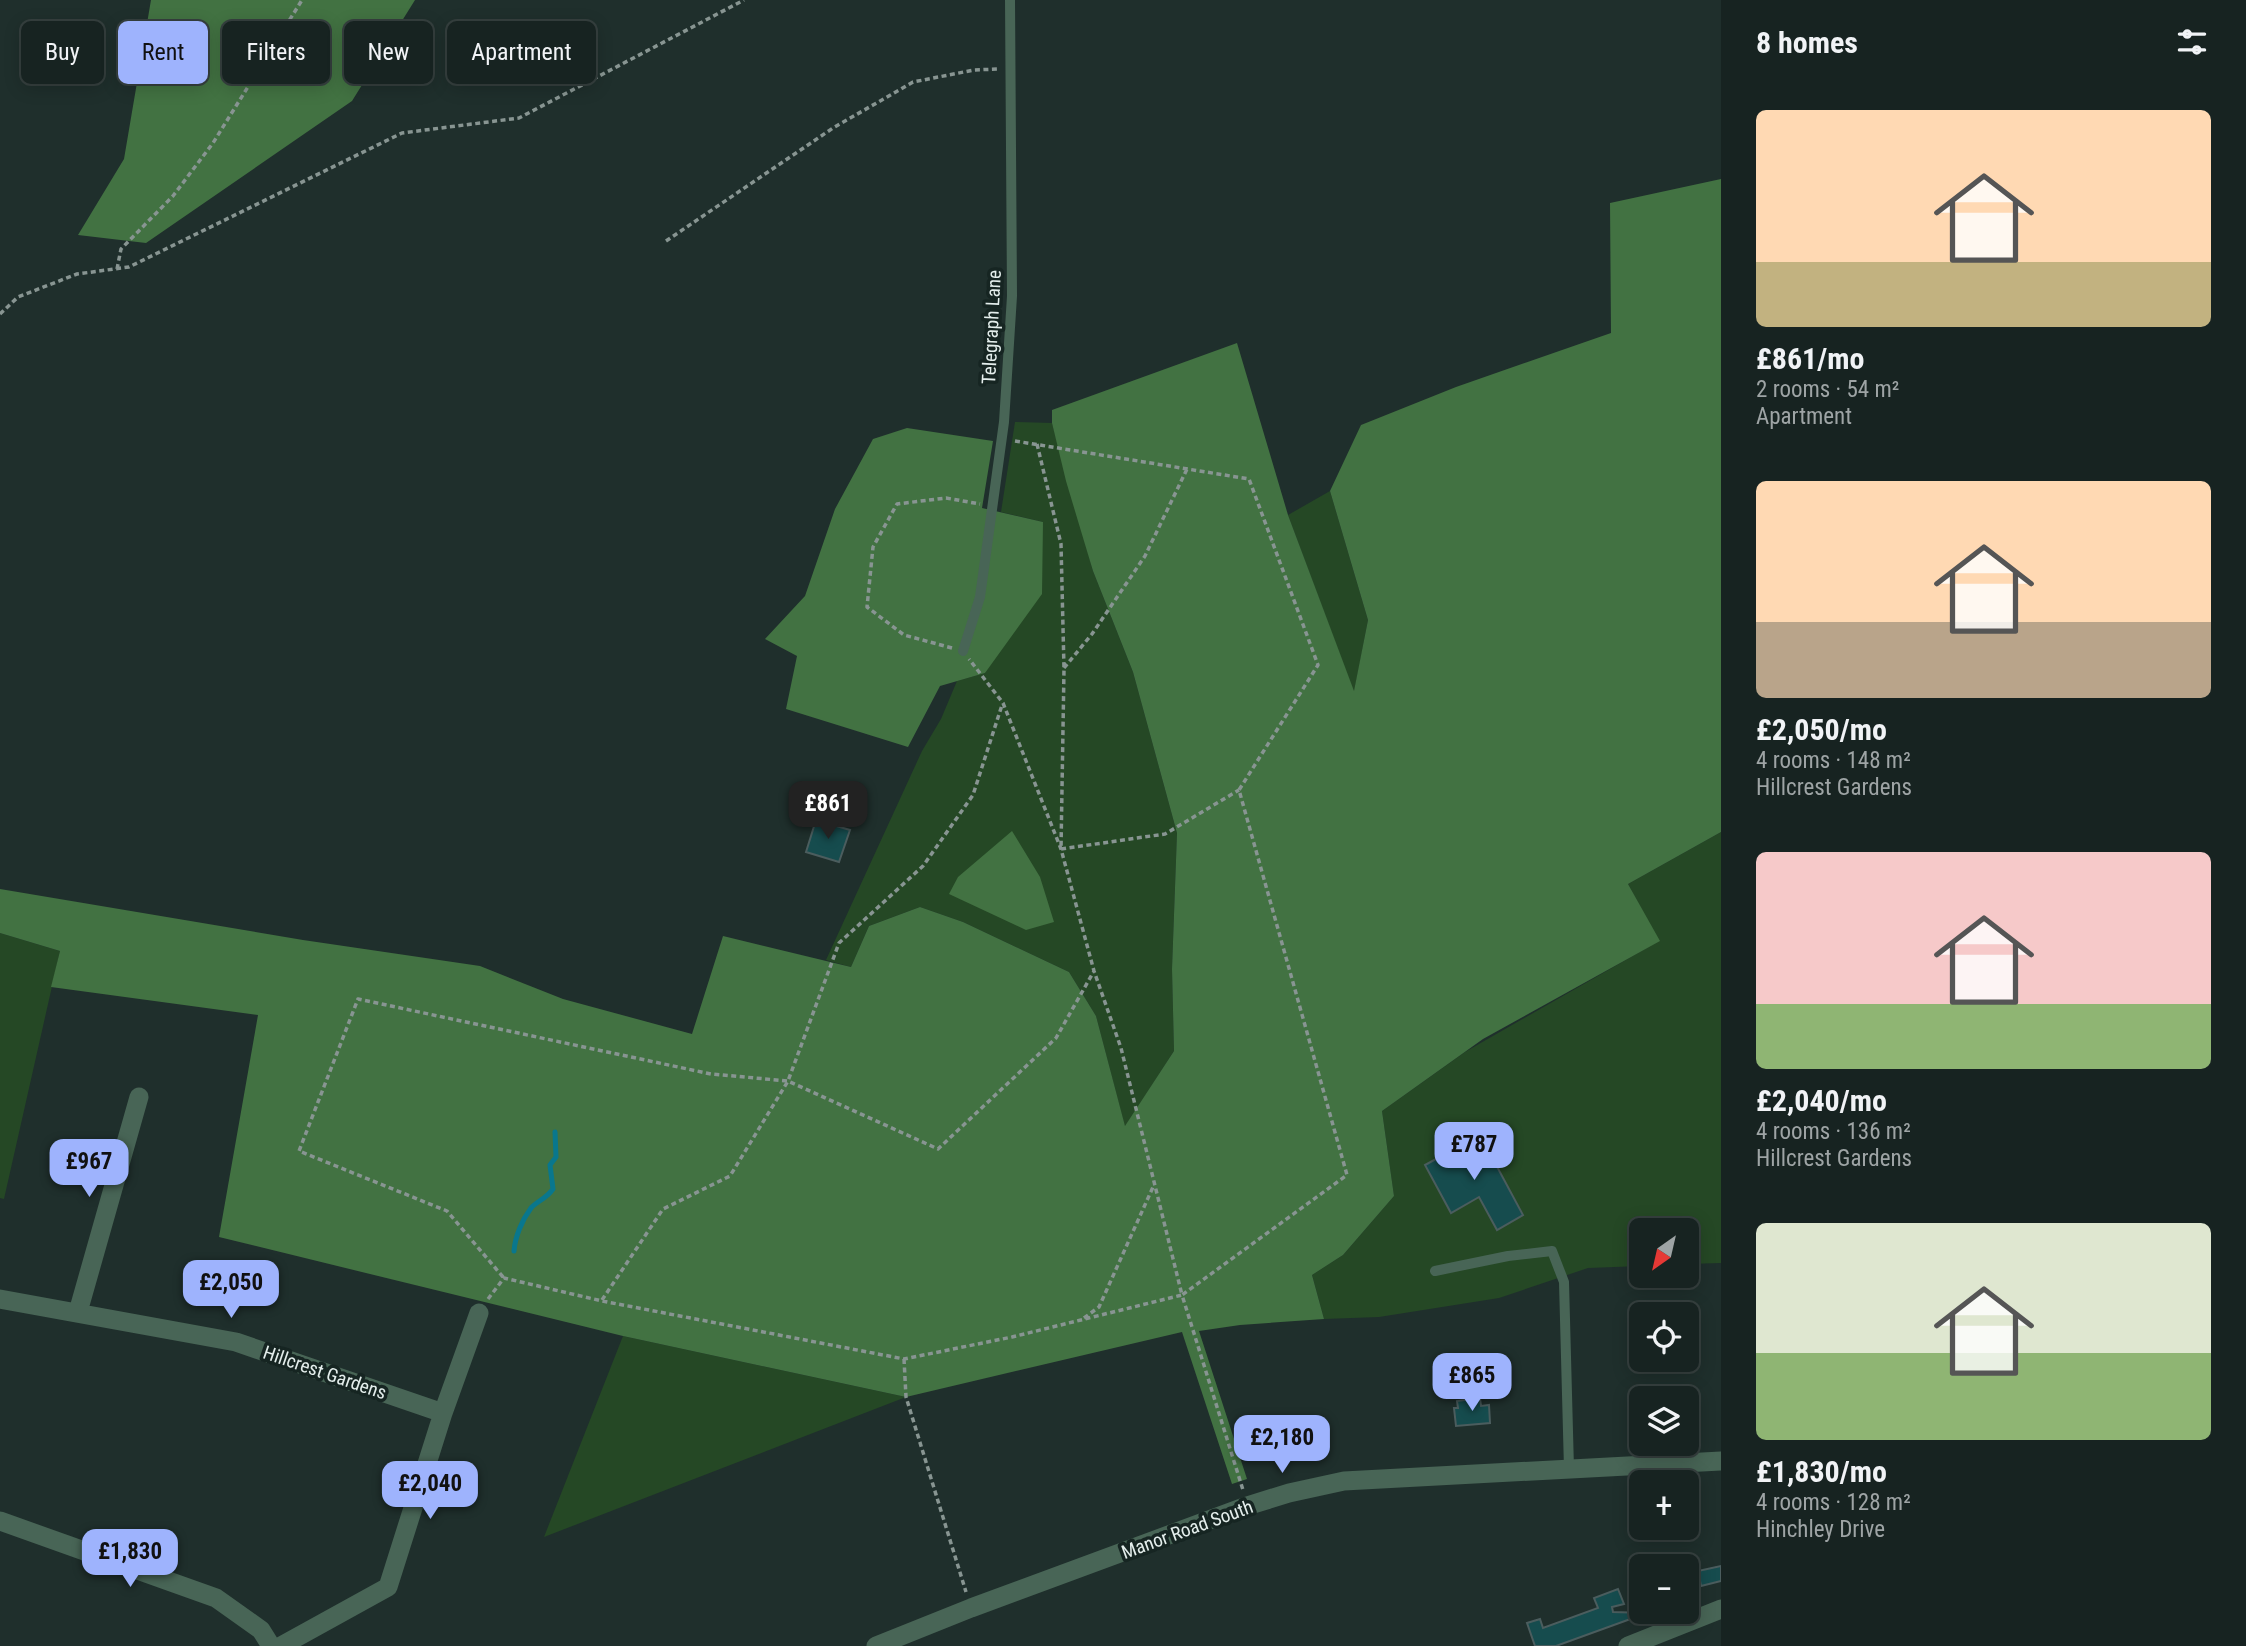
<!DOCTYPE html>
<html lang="en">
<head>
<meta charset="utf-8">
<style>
	body { margin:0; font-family:"Roboto Condensed",sans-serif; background:#202b2a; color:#f1f3f6; height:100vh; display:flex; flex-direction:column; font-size:26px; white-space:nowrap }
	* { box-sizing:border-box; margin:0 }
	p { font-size:23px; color:#9ea4a5 }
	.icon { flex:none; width:38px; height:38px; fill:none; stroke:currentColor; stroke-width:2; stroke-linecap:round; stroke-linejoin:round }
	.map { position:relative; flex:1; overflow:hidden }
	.side { display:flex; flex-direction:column; background:#172321; width:525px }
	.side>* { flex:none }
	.top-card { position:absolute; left:21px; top:21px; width:665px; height:63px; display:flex; gap:14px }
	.needle { width:46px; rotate:214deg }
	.buttons { position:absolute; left:1629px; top:1218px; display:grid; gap:14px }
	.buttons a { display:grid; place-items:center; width:70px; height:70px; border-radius:10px; background:#172321; box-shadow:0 4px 18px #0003,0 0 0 2px #36403f; font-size:35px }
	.price { position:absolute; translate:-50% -60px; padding:0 16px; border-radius:14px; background:#9eb3fd; color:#111; font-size:23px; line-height:46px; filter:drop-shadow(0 2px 4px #0008) }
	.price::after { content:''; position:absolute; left:50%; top:42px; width:21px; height:16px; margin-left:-10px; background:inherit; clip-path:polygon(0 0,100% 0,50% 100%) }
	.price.current { background:#222; color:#fff }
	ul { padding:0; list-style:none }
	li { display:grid; align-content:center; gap:14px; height:371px; padding:0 35px }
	li span { display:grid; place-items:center; height:217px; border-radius:10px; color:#555 }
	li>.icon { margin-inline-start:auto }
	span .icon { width:126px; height:126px; fill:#fffc; stroke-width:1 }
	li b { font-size:30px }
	h2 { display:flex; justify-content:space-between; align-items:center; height:84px; padding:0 35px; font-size:30px }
	.pill { padding:0 24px; border-radius:10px; background:#172321; box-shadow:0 4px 18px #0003,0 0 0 2px #36403f; font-size:24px; line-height:63px }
	.pill.current { background:#9eb3fd; color:#111 }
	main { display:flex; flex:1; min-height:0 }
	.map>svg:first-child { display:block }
</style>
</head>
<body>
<main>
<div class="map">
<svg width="1721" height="1646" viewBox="0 0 1721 1646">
	<rect width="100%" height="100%" fill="#1f2f2c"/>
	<path fill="#254825" d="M1015 422 1052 423 1093 571 1133 672 1177 833 1172 969 1174 1051 1125 1127 1096 1016 1069 972 963 922 920 907 869 926 851 967 826 960 922 751 941 719 957 681 985 673 1043 522 1001 512Z
		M1330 491 1368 620 1354 693 1288 515Z
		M1721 832V1263L1687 1264V1230H1642L1641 1266 1588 1268 1499 1298 1379 1317 1324 1319 1312 1275 1343 1255 1394 1196 1382 1111 1465 1052 1659 941 1628 884Z
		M0 933 60 951 4 1199 0 1198Z
		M623 1336 906 1397 544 1537Z"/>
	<path fill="#427242" d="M151 0H415L352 101 146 243 78 235 124 159Z
		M1721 179V832L1628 884 1660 941 1483 1039 1382 1111 1394 1196 1343 1255 1312 1275 1324 1319 1240 1325 1199 1331 1247 1479 1232 1484 1182 1332 906 1397 623 1336 219 1237 258 1015 51 987 60 951 0 933V889L303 940 480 966 563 999 692 1034 723 936 851 967 869 926 920 907 963 922 1069 972 1096 1016 1125 1126 1174 1051 1172 969 1177 833 1133 672 1093 571 1066 481 1052 423V410L1237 343 1288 515 1354 691 1368 620 1330 491 1361 425 1456 387 1611 333 1610 203Z
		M907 428 993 441 982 508 1043 522 1042 594 985 673 940 686 908 747 786 709 797 656 765 639 805 596 835 509 873 439Z
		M1012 831 1040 877 1054 922 1026 930 949 894 958 877Z"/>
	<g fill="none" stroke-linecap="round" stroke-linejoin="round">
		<path stroke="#09778d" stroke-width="5" d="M514 1251C515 1237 522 1220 531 1208 537 1201 546 1199 553 1189L550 1165 556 1157 555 1132"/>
	</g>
	<path fill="#164c4e" stroke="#4b5d5e" stroke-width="2" d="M816 820 850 830 839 862 806 852Z
		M1480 1135 1523 1215 1497 1230 1479 1197 1451 1213 1425 1165Z
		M1480 1398 1481 1406 1489 1405 1490 1423 1456 1426 1454 1408H1458L1457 1401Z
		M1721 1566V1581L1701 1586 1698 1571Z
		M1618 1589 1624 1604 1612 1607 1613 1612 1647 1613 1556 1646H1535L1527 1623 1540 1619 1543 1628 1598 1608 1594 1598Z"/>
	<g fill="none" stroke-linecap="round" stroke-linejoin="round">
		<path stroke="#889592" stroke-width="3.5" stroke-dasharray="5 3.5" stroke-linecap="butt" d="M666 241 833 128 913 82 974 70 998 69
			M117 269 121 249 173 196 213 143 302 0
			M0 314 18 297 77 274 129 267 402 133 519 118 744 0
			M1015 441 1249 479 1318 665 1239 790 1347 1175 1182 1295 1243 1490
			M1037 444 1061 544 1064 669 1061 849 1165 834 1239 790
			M952 648 904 635 867 607 873 547 897 504 946 498 980 504
			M1064 668 1092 634 1145 556 1187 469
			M503 1277 447 1211 299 1151 358 999 711 1074 788 1081 938 1149 1056 1038 1094 971
			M488 1299 504 1278 602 1301 904 1359 1012 1337 1182 1295 1121 1048 1094 971 1061 849 1003 703 969 659
			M602 1300 663 1209 730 1176 788 1081 839 943 923 866 973 795 1002 705
			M1084 1318 1099 1307 1153 1187
			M904 1359 906 1397 966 1592"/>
		<path stroke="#486556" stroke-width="10" d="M963 651 980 597 1004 422 1012 296 1010 0
			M1435 1271 1508 1256 1552 1251 1564 1282 1569 1469"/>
		<path stroke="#486556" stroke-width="19" d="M0 1299 236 1342 443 1413
			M78 1312 139 1097
			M0 1521 216 1598 261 1630 271 1646
			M281 1646 388 1587 443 1413 479 1313
			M876 1646 971 1608 1247 1506 1289 1493 1344 1481 1721 1461
			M1628 1646 1721 1609"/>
	</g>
	<g text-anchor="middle" stroke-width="7" stroke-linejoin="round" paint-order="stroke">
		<g font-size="19" fill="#e4eeec" stroke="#162522">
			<text transform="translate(991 327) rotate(-87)" y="7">Telegraph Lane</text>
			<text transform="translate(325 1372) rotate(19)" y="7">Hillcrest Gardens</text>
			<text transform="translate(1187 1529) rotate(-20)" y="7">Manor Road South</text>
		</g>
	</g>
</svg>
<div class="buttons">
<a><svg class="needle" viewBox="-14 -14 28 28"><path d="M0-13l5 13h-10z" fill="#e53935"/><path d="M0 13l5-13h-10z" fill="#9ea4a5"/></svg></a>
<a><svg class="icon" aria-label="locate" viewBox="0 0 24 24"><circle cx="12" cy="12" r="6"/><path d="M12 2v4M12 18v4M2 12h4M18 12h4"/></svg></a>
<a><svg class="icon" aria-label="layers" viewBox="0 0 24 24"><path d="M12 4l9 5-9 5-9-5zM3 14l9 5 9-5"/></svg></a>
<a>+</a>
<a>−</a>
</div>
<b class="price current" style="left:828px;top:841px">£861</b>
<b class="price" style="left:1474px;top:1182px">£787</b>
<b class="price" style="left:89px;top:1199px">£967</b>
<b class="price" style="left:231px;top:1320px">£2,050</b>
<b class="price" style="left:1472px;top:1413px">£865</b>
<b class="price" style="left:1282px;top:1475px">£2,180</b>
<b class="price" style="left:430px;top:1521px">£2,040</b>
<b class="price" style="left:130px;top:1589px">£1,830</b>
<div class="top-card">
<a class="pill">Buy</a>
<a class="pill current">Rent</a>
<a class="pill">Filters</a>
<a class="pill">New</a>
<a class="pill">Apartment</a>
</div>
</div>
<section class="side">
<h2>8 homes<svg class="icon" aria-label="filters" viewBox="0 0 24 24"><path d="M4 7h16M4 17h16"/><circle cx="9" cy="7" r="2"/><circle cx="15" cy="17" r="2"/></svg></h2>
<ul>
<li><span style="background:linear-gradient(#ffd9b3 70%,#c2b280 0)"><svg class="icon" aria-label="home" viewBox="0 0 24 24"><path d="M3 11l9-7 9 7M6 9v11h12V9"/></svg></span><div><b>£861/mo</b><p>2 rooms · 54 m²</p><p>Apartment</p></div></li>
<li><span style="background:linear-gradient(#ffd9b3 65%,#b9a48a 0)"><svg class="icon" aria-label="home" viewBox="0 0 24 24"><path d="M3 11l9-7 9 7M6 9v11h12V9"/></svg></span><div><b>£2,050/mo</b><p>4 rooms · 148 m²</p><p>Hillcrest Gardens</p></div></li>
<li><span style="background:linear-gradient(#f6c9c9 70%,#8fb573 0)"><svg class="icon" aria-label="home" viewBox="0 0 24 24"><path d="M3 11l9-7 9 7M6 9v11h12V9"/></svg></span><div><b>£2,040/mo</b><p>4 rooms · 136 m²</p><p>Hillcrest Gardens</p></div></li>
<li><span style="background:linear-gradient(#dfe7d0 60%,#8fb573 0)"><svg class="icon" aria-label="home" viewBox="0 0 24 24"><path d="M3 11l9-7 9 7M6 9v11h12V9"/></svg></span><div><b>£1,830/mo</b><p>4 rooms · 128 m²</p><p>Hinchley Drive</p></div></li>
</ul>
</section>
</main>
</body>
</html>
